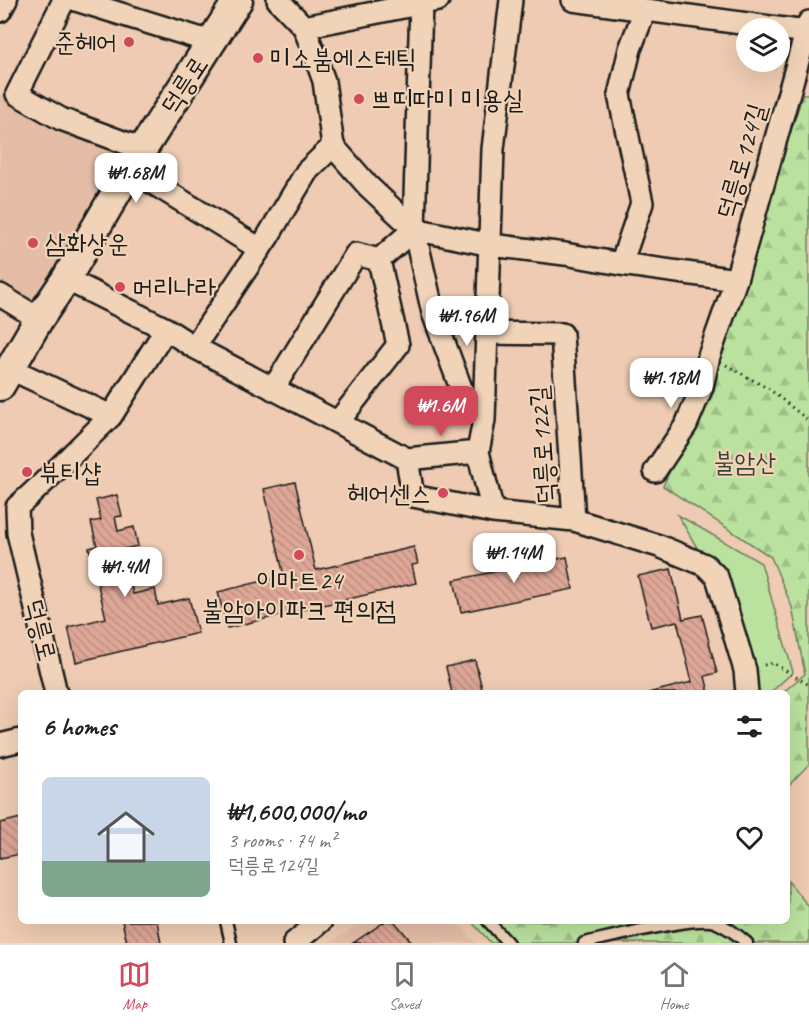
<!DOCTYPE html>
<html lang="en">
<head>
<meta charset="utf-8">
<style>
	body { margin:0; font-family:Caveat,"Poor Story",sans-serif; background:#f6f6f6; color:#202124; height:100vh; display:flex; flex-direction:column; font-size:22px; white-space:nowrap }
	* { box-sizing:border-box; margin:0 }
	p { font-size:20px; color:#757577 }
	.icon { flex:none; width:33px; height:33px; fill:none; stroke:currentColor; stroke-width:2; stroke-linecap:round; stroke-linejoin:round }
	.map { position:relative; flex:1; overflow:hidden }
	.panel { position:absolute; left:18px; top:690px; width:772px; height:234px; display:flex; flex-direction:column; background:#fff; border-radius:9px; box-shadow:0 6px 24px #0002 }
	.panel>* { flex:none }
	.buttons { position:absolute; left:736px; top:18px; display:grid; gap:12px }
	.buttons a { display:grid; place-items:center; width:54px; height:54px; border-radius:50%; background:#fff; box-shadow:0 6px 24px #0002; font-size:30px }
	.price { position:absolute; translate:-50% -51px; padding:0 14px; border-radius:12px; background:#fff; color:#222; font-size:20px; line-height:39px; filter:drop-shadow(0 2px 3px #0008) }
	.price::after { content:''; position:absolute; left:50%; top:36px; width:18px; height:14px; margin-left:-9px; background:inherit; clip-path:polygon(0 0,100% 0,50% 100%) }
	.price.on { background:#d1495b; color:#fff }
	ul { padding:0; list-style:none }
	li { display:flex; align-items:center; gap:18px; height:150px; padding:0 24px }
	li+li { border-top:2px solid #e0e0e0 }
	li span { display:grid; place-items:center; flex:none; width:168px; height:120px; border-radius:9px; color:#555 }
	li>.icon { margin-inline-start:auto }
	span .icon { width:72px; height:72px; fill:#fffc; stroke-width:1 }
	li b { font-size:26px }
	h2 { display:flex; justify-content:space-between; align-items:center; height:72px; padding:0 24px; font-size:26px }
	.menu { display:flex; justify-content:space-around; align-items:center; height:84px; border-top:2px solid #e0e0e0; background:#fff; font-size:16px; color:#757577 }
	.menu a { display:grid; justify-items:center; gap:3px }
	.menu .on { color:#d1495b }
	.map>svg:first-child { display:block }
</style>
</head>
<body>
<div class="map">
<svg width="809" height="943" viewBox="0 0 809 943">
	<defs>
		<pattern id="forest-firs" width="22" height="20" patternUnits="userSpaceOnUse" patternTransform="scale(1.5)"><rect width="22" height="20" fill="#bae29e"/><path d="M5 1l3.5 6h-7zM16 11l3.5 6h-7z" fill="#9fc188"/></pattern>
		<pattern id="building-back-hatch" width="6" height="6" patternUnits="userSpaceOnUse" patternTransform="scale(1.5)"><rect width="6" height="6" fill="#dda696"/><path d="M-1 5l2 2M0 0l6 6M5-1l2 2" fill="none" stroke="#bd8e81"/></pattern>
	</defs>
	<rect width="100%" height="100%" fill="#eecbb2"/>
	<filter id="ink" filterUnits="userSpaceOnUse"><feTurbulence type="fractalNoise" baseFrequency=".0167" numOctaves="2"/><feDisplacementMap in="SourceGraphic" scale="12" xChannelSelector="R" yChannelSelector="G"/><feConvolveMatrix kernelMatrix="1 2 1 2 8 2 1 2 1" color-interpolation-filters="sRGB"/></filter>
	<g filter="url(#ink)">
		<path fill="#e5bda7" d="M2 94 130 153 28 306 0 290V96Z
			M363 921H456L476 943H330Z"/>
		<path fill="#bae29e" stroke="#6b7f5d" stroke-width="1.5" d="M678 515 761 563 793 672 770 693H746L713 575Z"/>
		<path fill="url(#forest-firs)" stroke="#6b7f5d" stroke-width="1.5" d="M803 94H809V764L788 786V693H782L805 674 792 607 771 557 663 486 709 388Z
			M788 881 809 907V943H491L471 921H788Z"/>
		<path fill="url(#building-back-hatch)" stroke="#1c1c1c" stroke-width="1.5" d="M295 482 316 570 414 547 418 564 412 565 416 583 227 628 218 592 284 576 264 489Z
			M117 495 122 516 115 517 118 531 134 527 138 546 123 549 133 594 155 589 158 605 189 598 198 633 76 662 68 627 106 618 89 548 97 546 91 522 101 520 96 500Z
			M567 557 573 589 461 612 454 580Z
			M671 569 683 619 702 615 717 673 705 676 709 693H648L692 682 677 621 651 627 638 576Z
			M475 660 483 693H452L446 667Z
			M21 818V854L0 858V823Z
			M122 921H157L161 943H127Z
			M386 921H394L411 941 408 943H353Z"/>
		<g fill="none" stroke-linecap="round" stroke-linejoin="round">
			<g stroke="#1c1c1c" stroke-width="15">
				<path id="lane" d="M226 921 231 943
					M488 921 508 943
					M584 943C608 938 696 915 715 922 725 926 739 936 747 943"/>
			</g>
			<g stroke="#1c1c1c" stroke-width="26">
				<path id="street" d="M64 0 17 94 61 119 142 149
					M76 0 211 42
					M278 0 304 27 314 53 324 81 333 146 368 186 414 229 491 245 565 254 621 264 736 280
					M573 0 806 32
					M421 4 414 229 433 313 462 391 484 420
					M0 11 6 0
					M304 27 438 0
					M130 169 260 249
					M621 264 642 203 619 95 630 49 645 10
					M66 279 166 329 194 347 407 459
					M0 295 39 319
					M487 333 562 334 574 520
					M194 347 267 238 307 171 333 146
					M11 369 111 416 166 329
					M273 389 356 254 379 260 414 229
					M338 422 398 345 379 260
					M407 459 413 496 493 512 574 520 659 546 705 565 717 577 745 670 747 693
					M407 459 478 452
					M655 471 686 425 702 387 709 356 736 280 809 22
					M493 512 478 452 484 420 493 149 511 0
					M56 693 18 533 17 507C50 478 80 446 111 416
					M0 745 21 740
					M294 943 321 921"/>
			</g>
			<g stroke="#1c1c1c" stroke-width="33">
				<path id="secondary" d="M0 386 39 319 66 279 130 169 238 0"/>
			</g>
			<path stroke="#1c1c1c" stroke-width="3" stroke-dasharray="1.5 4.5" stroke-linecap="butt" d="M726 365 769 389 809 421
				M764 665 773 663 809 685"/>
			<use href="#lane" stroke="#f1d4b8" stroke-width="10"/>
			<use href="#street" stroke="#f1d4b8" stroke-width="21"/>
			<use href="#secondary" stroke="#f1d4b8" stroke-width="28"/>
		</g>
	</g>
	<g fill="#d1495b" stroke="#f1d4b8" stroke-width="2">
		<circle cx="129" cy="42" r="6"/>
		<circle cx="258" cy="58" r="6"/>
		<circle cx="359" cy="99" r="6"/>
		<circle cx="33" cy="243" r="6"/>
		<circle cx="120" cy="287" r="6"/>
		<circle cx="27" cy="472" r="6"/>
		<circle cx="443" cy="493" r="6"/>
		<circle cx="299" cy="555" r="6"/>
	</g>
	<g text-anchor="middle" stroke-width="4.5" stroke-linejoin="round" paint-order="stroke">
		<g font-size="26" fill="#1c1c1c" stroke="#f1d4b8" text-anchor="start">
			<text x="117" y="51" text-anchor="end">준헤어</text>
			<text x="270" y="67">미소붐에스테틱</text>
			<text x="371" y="108">쁘띠따미 미용실</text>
			<text x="45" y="252">삼화상운</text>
			<text x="132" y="296">머리나라</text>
			<text x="39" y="481">뷰티샵</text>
			<text x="431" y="502" text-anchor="end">헤어센스</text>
			<text x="299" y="589" text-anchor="middle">이마트24<tspan x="299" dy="30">불암아이파크 편의점</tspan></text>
		</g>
		<g font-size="26" fill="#1c1c1c" stroke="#f1d4b8">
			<text transform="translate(184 85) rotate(-57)" y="9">덕릉로</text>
			<text transform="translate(741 161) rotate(-74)" y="9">덕릉로124길</text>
			<text transform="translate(542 445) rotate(-94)" y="9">덕릉로122길</text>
			<text transform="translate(41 630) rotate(76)" y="9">덕릉로</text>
		</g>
		<g font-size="26" fill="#3c4436" stroke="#f1d4b8">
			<text x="745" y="471">불암산</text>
		</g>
	</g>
</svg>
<div class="buttons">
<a><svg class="icon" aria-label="layers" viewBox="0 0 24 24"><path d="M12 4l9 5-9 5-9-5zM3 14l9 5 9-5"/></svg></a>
</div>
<b class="price" style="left:136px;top:204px">₩1.68M</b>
<b class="price" style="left:467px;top:347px">₩1.96M</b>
<b class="price" style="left:671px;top:409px">₩1.18M</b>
<b class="price on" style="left:441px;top:437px">₩1.6M</b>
<b class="price" style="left:514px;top:584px">₩1.14M</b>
<b class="price" style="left:125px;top:598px">₩1.4M</b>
<section class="panel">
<h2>6 homes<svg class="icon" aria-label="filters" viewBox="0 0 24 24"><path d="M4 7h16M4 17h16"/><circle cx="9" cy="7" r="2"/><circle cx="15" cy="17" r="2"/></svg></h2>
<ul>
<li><span style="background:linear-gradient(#c9d6e8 70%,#7fa58c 0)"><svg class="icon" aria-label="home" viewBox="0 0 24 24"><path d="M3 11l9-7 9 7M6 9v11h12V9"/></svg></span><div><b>₩1,600,000/mo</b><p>3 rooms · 74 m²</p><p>덕릉로124길</p></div><svg class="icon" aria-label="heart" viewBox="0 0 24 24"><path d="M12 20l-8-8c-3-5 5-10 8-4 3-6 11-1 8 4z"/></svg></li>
</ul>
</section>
</div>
<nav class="menu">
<a class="on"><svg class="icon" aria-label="map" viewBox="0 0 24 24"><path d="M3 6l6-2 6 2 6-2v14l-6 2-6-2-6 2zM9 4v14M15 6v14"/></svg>Map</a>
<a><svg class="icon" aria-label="saved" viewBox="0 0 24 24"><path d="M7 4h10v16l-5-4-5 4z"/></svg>Saved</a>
<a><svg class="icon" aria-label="home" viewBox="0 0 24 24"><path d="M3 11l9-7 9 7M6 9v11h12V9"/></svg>Home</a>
</nav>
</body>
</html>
